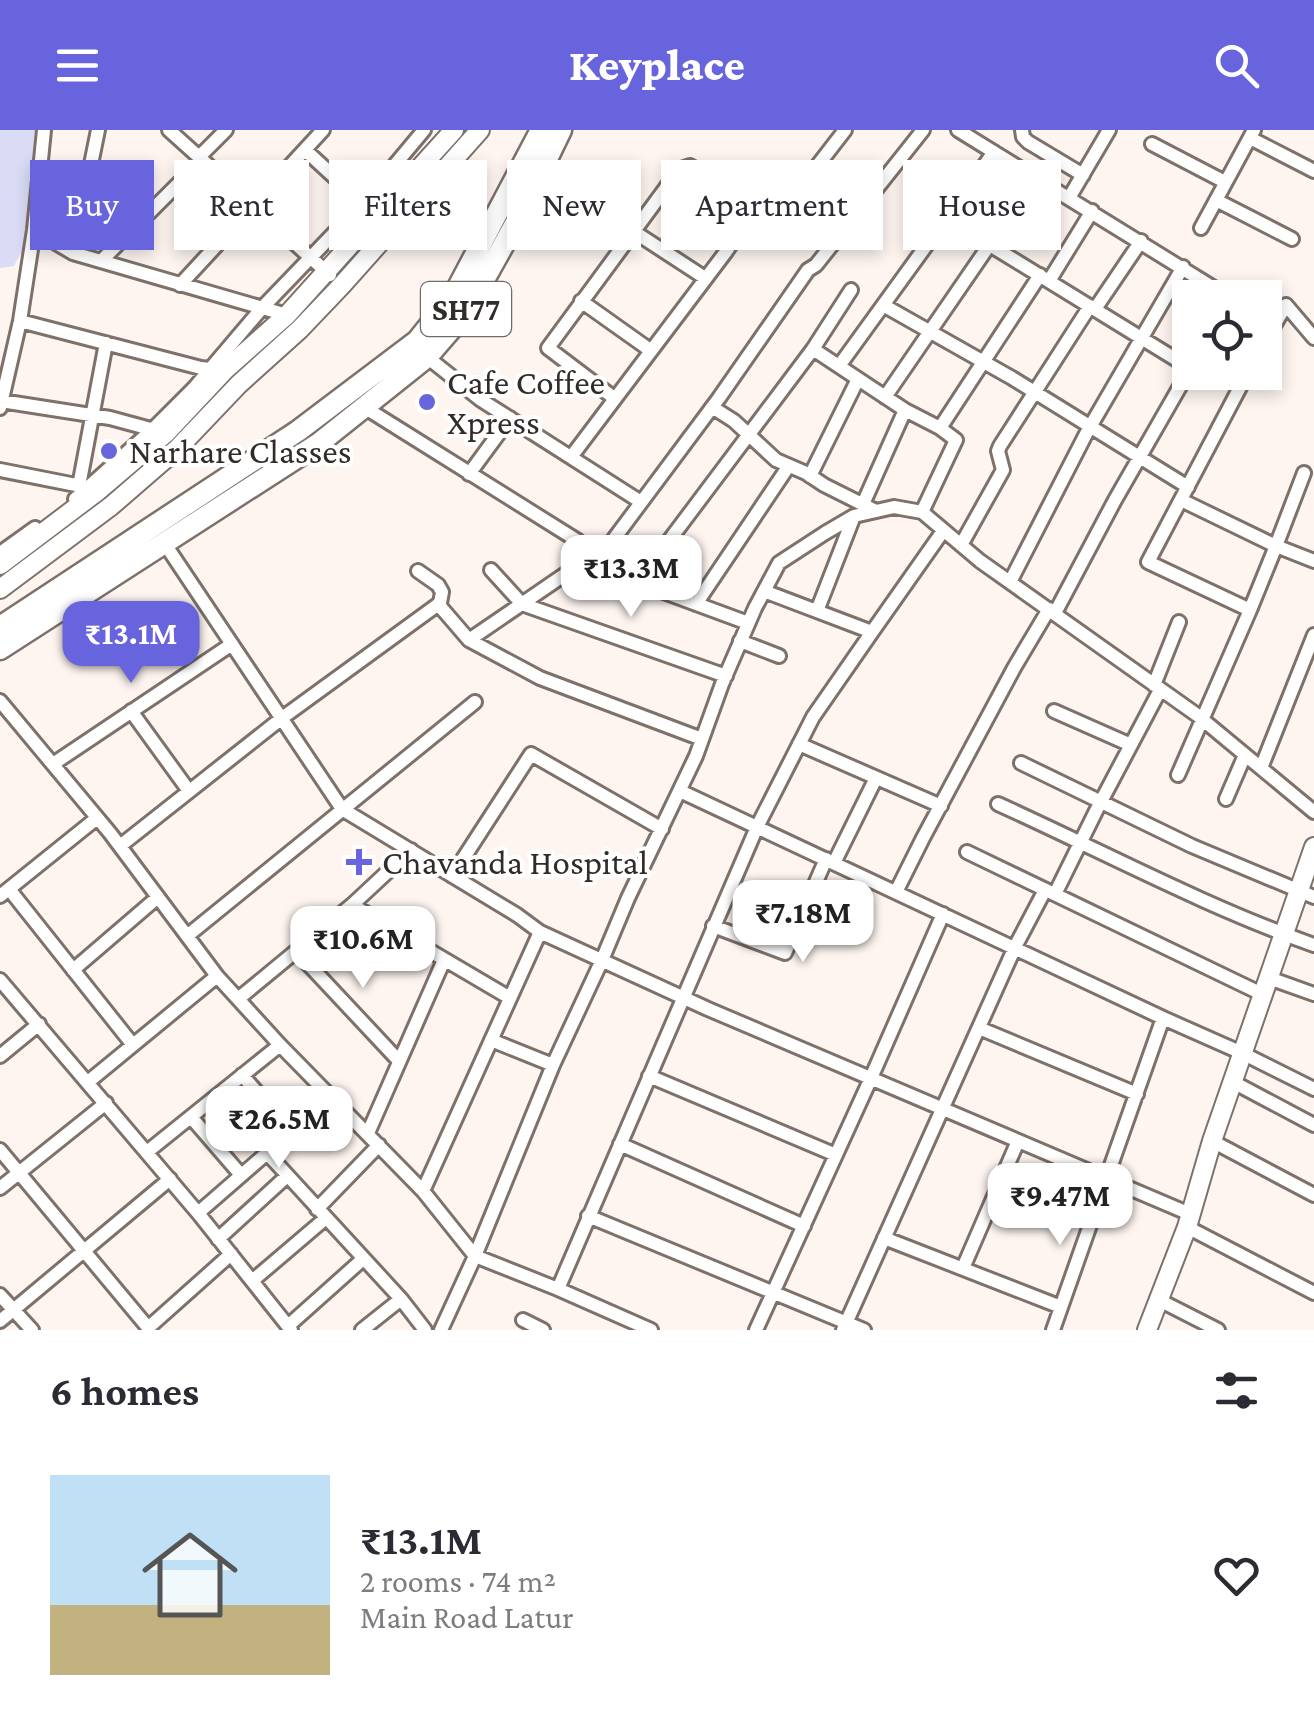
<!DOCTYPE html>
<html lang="en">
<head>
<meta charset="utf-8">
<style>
	body { margin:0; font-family:"Crimson Pro",serif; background:#f2f2f3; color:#2b2b33; height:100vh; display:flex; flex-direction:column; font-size:38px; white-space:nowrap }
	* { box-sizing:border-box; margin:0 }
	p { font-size:32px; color:#7c7c81 }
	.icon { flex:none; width:55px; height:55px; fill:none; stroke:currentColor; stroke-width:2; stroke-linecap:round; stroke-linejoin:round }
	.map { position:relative; height:1200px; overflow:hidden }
	.side { display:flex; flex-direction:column; background:#fff; flex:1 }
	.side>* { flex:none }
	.top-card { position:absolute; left:30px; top:30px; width:1255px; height:90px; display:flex; gap:20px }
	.fabs { position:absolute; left:1172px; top:150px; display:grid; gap:20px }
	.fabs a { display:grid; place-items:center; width:110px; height:110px; border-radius:0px; background:#fff; box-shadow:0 5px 15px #0003; font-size:50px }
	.price { position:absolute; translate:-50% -85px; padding:0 22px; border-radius:20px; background:#fff; color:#222; font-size:32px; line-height:65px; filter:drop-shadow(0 2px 5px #0008) }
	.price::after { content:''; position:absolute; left:50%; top:60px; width:30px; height:22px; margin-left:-15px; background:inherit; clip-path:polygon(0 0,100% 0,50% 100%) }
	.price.on { background:#6764dd; color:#fff }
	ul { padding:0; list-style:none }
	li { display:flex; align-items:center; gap:30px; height:250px; padding:0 50px }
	li span { display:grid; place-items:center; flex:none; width:280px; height:200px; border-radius:0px; color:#555 }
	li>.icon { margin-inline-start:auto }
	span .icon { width:120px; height:120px; fill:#fffc; stroke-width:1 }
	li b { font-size:42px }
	h2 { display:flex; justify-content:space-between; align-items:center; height:120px; padding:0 50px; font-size:42px }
	.tag { padding:0 35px; border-radius:0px; background:#fff; box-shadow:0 5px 15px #0003; font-size:35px; line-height:90px }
	.tag.on { background:#6764dd; color:#fff }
	header { display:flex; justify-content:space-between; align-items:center; height:130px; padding:0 50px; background:#6764dd; color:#fff; font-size:45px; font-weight:800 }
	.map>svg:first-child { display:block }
</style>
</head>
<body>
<header><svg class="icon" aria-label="menu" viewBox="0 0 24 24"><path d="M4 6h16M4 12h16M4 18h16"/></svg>Keyplace<svg class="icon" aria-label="search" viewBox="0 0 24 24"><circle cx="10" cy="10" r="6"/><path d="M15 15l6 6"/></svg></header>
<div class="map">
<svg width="1314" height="1200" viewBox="0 0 1314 1200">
	<rect width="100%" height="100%" fill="#fef5f1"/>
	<path fill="#d9dcf4" d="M0 0H35L24 117 14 136 0 138Z"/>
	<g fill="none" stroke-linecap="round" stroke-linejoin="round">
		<g stroke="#7d716a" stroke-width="18">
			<path id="street" d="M169 0 330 145
				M958 0 1230 168
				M1022 0 1023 7 1028 12 1083 45
				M1250 8 1314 41
				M1152 14 1225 52
				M305 20 366 76
				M199 27 226 0
				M665 59 678 40 690 36 758 75
				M1069 68 1109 0
				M1216 70 1292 109
				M946 88 1190 238
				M1201 98 1254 0
				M34 100 73 123 287 185
				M633 101 705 148
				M996 118 1040 50
				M73 123 98 0
				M101 131 179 53 210 79 230 56
				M1049 151 1092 81
				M180 155 323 0
				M581 171 650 220
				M883 175 1012 248 1188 357
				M1095 179 1141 111
				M20 191 201 238 218 240
				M1265 211 1286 175 1314 208
				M813 219 905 280 940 298 956 310 922 382
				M427 227 481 270 641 372
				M839 236 994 22
				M1248 242 1148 432 1250 480 1276 416 1314 431
				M885 267 990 114
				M614 268 548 218 665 59 735 107
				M1 271 110 288 158 301
				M364 277 578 411 583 432 748 493
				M712 277 734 291 776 330 806 343 824 355 876 381
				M0 278 20 191 34 100 44 0
				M940 298 1040 145
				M571 327 725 123 768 61 801 57 845 0
				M0 340 86 357
				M469 344 510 288
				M810 346 858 249
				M79 356 106 213
				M75 369 152 300 195 257 262 178 363 73 424 0
				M1181 370 1276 416 1304 343
				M863 374 905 280
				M165 414 342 679 517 785 540 802 708 879 1190 1084
				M961 415 1003 340 998 321 1000 316 1090 176
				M0 423 35 398
				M593 437 719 268 808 140 816 135 923 0
				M491 440 522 474 726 546
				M638 452 813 219 851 160
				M1010 452 1087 302 1183 137
				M764 461 872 502 943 401
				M438 474 469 510 583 432
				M696 474 788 337
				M817 481 854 386
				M1055 483 1115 370 1190 239
				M469 510 540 548 702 609
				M740 511 779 526
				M1154 555 1179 492
				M0 571 110 703 217 846 280 915 423 1061 475 1126 558 1159 757 697 813 587 872 502
				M131 581 189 661
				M1054 581 1131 615
				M799 614 941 676
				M1021 633 1192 716 1314 767
				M53 634 232 514
				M1261 638 1314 505
				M1178 645 1250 480
				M680 661 1163 888 1242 923 1314 959
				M1226 669 1245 625
				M998 674C1102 721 1206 777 1314 815
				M120 716 282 588 440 473 442 462 438 455 418 441
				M967 722 1264 865
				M834 733 876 648
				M452 746 531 624 662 699
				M9 759 133 915
				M896 762 923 708 1014 538 1049 479
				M1055 764 1096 681 1160 560
				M0 766 97 688
				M352 775 411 720
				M713 796 785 823 826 729
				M187 806 475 572
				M296 821 399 931
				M73 840 158 767
				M1269 848 1314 864
				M0 850 198 1083 291 1200
				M238 869 352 775 510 868
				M979 898 1137 964
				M491 910 553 935
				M0 926 39 894
				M242 945 290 1000
				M649 946 836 1025
				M88 952 217 846
				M1233 952 1314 995
				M191 987 241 1045
				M368 1003 444 830
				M1212 1011 1314 1065
				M620 1014 804 1096
				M0 1020 150 1200
				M147 1022 280 915
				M267 1023 401 1169 425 1200
				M0 1058 106 973
				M423 1061 540 802
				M317 1079 379 1015
				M198 1083 267 1023 328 964
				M588 1086 864 1200
				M1187 1097 1314 1163
				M884 1108 1061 1177
				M218 1109 287 1046
				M963 1138 1018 1011
				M252 1151 326 1088
				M558 1159 651 1200
				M0 1165 32 1200
				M1157 1169 1218 1200
				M523 1190 543 1200
				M0 1191 170 1049
				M288 1196 363 1129
				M148 1198 231 1124
				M362 1200 401 1169
				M441 1200 475 1126 553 935 602 830 628 768 696 626 722 554 755 478 779 433 825 403 854 386 894 377 922 382 980 431 1197 585 1314 682
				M756 1200 871 948 943 784
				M843 1200 1015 817 1045 760
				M1053 1200 1163 888"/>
		</g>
		<g stroke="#7d716a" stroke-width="22">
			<path id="secondary" d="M0 435 98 361 165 304 225 240 287 185 454 0
				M0 459 111 376 178 318 239 254 300 199 342 155 480 0
				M1147 1200 1187 1097 1212 1011 1314 717"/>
		</g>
		<g stroke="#7d716a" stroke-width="25">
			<path id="primary" d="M0 497 298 301 417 211 454 165 541 0
				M0 519 318 314 427 227 459 190 480 157 519 87 561 0"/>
		</g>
		<use href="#street" stroke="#fff" stroke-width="12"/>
		<use href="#secondary" stroke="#fff" stroke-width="18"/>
		<use href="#primary" stroke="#fff" stroke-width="20"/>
	</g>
	<g fill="#6764dd" stroke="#fff" stroke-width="4">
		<circle cx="427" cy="272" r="10"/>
		<circle cx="109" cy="321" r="10"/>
		<path d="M354 717h10v10h10v10h-10v10h-10v-10h-10v-10h10z"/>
	</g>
	<g text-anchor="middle" stroke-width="8" stroke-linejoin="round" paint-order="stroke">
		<rect fill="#fff" stroke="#6f6b69" stroke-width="2.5" x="421" y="152" width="90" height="54" rx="8"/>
		<g font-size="32" font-weight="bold" fill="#312c29">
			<text x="466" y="190">SH77</text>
		</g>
		<g font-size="35" fill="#312c29" stroke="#fff" text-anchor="start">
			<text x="447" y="264">Cafe Coffee<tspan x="447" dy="40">Xpress</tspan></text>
			<text x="129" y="333">Narhare Classes</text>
			<text x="382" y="744">Chavanda Hospital</text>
		</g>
	</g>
</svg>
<div class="fabs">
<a><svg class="icon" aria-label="locate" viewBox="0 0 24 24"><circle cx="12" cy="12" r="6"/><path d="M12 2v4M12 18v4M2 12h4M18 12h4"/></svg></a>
</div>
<b class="price" style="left:631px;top:490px">₹13.3M</b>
<b class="price on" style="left:131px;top:556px">₹13.1M</b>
<b class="price" style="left:803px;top:835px">₹7.18M</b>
<b class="price" style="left:363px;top:861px">₹10.6M</b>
<b class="price" style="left:279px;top:1041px">₹26.5M</b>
<b class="price" style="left:1060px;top:1118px">₹9.47M</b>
<div class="top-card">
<a class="tag on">Buy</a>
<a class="tag">Rent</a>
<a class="tag">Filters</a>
<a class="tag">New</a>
<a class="tag">Apartment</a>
<a class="tag">House</a>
</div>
</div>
<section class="side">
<h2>6 homes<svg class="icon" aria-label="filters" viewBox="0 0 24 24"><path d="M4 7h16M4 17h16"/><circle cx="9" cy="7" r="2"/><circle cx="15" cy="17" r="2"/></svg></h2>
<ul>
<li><span style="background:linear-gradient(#bfe0f5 65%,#c2b280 0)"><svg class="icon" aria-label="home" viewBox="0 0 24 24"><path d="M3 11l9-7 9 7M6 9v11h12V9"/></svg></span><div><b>₹13.1M</b><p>2 rooms · 74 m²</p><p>Main Road Latur</p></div><svg class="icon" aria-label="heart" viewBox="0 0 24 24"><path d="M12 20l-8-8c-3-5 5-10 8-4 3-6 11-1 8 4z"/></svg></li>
</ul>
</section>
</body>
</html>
